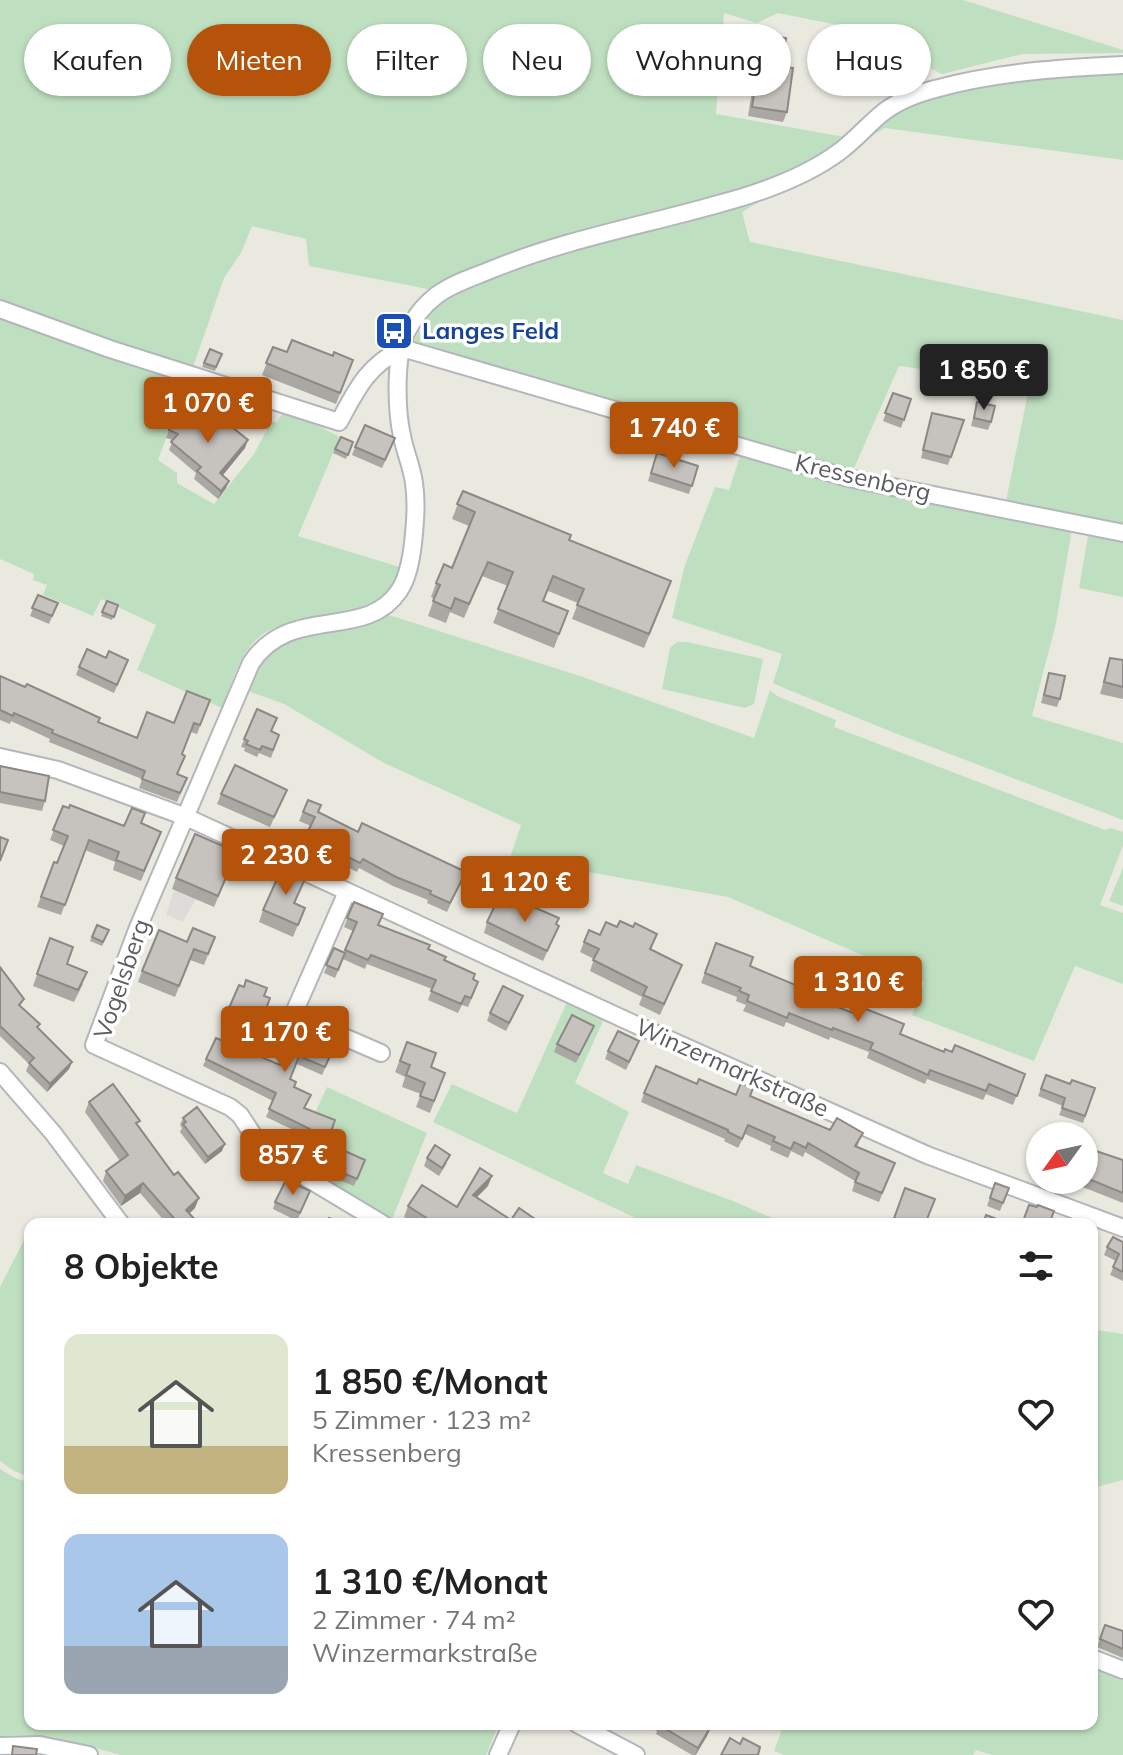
<!DOCTYPE html>
<html lang="de">
<head>
<meta charset="utf-8">
<style>
	body { margin:0; font-family:Mulish,sans-serif; background:#f6f6f6; color:#222; height:100vh; display:flex; flex-direction:column; font-size:30px; white-space:nowrap }
	* { box-sizing:border-box; margin:0 }
	p { font-size:26px; color:#767676 }
	.icon { flex:none; width:44px; height:44px; fill:none; stroke:currentColor; stroke-width:2; stroke-linecap:round; stroke-linejoin:round }
	.map { position:relative; flex:1; overflow:hidden }
	.panel { position:absolute; left:24px; top:1218px; width:1074px; height:512px; display:flex; flex-direction:column; background:#fff; border-radius:16px; box-shadow:0 2px 6px #0004 }
	.panel>* { flex:none }
	.banner { position:absolute; left:24px; top:24px; width:1076px; height:72px; display:flex; gap:16px }
	.needle { width:52px; rotate:237deg }
	.buttons { position:absolute; left:1026px; top:1122px; display:grid; gap:16px }
	.buttons a { display:grid; place-items:center; width:72px; height:72px; border-radius:50%; background:#fff; box-shadow:0 2px 6px #0004; font-size:40px }
	.price { position:absolute; translate:-50% -68px; padding:0 18px; border-radius:8px; background:#b45309; color:#fff; font-size:26px; line-height:52px; filter:drop-shadow(0 2px 4px #0008) }
	.price::after { content:''; position:absolute; left:50%; top:48px; width:24px; height:18px; margin-left:-12px; background:inherit; clip-path:polygon(0 0,100% 0,50% 100%) }
	.price.selected { background:#222; color:#fff }
	ul { padding:0; list-style:none }
	li { display:flex; align-items:center; gap:24px; height:200px; padding:0 40px }
	li span { display:grid; place-items:center; flex:none; width:224px; height:160px; border-radius:16px; color:#555 }
	li>.icon { margin-inline-start:auto }
	span .icon { width:96px; height:96px; fill:#fffc; stroke-width:1 }
	li b { font-size:34px }
	h2 { display:flex; justify-content:space-between; align-items:center; height:96px; padding:0 40px; font-size:34px }
	.tag { padding:0 28px; border-radius:36px; background:#fff; box-shadow:0 2px 6px #0004; font-size:28px; line-height:72px }
	.tag.selected { background:#b45309; color:#fff }
	.map>svg:first-child { display:block }
</style>
</head>
<body>
<div class="map">
<svg width="1123" height="1755" viewBox="0 0 1123 1755">
	<rect width="100%" height="100%" fill="#eae9e0"/>
	<path fill="#dedcd8" d="M174 890 196 899 183 922 166 915Z"/>
	<path fill="#bfe0c0" d="M0 0H963L1123 50V53L1022 54 942 74 847 27 778 13 757 23 724 13 716 114 856 139C871 128 886 116 902 107 956 76 1061 75 1123 72V160L885 128 742 212 750 242 1123 320V527L1005 506 1030 383 899 366 851 475 411 345 443 292 309 266 306 239 252 226 241 253 224 278 191 373 0 306Z
		M0 312 189 377 158 460 177 473V483L214 504 254 454 271 422H277L285 409 340 437 298 536 403 568C400 575 397 584 392 590 362 631 288 607 255 641 238 658 231 686 222 708L137 670 156 625 101 599 93 616 43 595 47 585 33 580 34 574 0 559Z
		M742 450 888 495 1072 529 1056 623 1032 716 1123 743V820L892 732 779 686 773 683 782 654 672 618 685 565 715 487 729 490Z
		M1089 530 1123 537V597L1079 588Z
		M386 614 580 676 754 738 770 690 777 696 836 720 834 727 1105 830 1111 828 1123 832V845L1100 905 1123 913V984L1075 966 1034 1061 912 1015 924 982 728 897 510 858 521 825 384 763 284 704 245 690 263 657 291 638Z
		M677 642H687L763 659 754 704 745 708 662 689 670 648Z
		M1123 868V906L1109 901Z
		M568 1000 604 1019 575 1083 629 1112 603 1173 628 1184 636 1165 733 1201 786 1224H648L433 1122 452 1084 517 1113Z
		M327 1087 427 1133 391 1222 290 1166Z
		M26 1236 30 1241V1477L14 1471 0 1461V1287Z
		M1092 1329 1123 1334V1480L1092 1488Z
		M0 1469 13 1477 30 1483V1724H499L486 1755H121C81 1744 42 1732 0 1736Z
		M1092 1661 1123 1672V1755H992L976 1750 973 1755H784L774 1751 784 1724H1092Z"/>
	<g fill="none" stroke-linecap="round" stroke-linejoin="round">
		<g stroke="#b3b6ba" stroke-width="20">
			<path id="minor" d="M0 309 110 349 339 422C358 387 366 368 402 348L848 478 1123 533
				M0 757 58 770 186 817 632 1023 927 1155 1123 1228
				M347 892 293 1015 381 1053
				M0 1072 53 1133 121 1224
				M383 1224 265 1153 240 1115 230 1107 94 1045 137 930 251 663C291 603 365 642 399 591 408 578 411 559 413 544 415 524 417 503 414 483 412 467 405 452 402 436 396 409 395 357 406 333 413 319 425 304 437 295 453 283 474 277 493 269 567 239 645 225 722 203 763 192 805 177 839 152 854 141 866 127 880 115 895 102 916 94 935 89 996 72 1060 68 1123 65
				M1092 1658 1123 1670
				M577 1724 636 1755
				M0 1746 40 1745 89 1755
				M498 1755 512 1724"/>
		</g>
		<use href="#minor" stroke="#fff" stroke-width="16"/>
	</g>
	<path fill="#aaa8a3" d="M750 33 782 67 787 112 783 122 748 116 754 79 741 77 747 42Z
		M273 347 287 352 333 356 353 360 336 404 262 375Z
		M210 349 222 354 215 371 202 367Z
		M893 393 911 399 901 428 883 421Z
		M977 402 991 422 988 430 971 426Z
		M176 412 198 428 245 448 223 475 229 481 226 488 218 499 194 479 196 473 169 450 173 440 166 438Z
		M932 413 964 420 948 465 921 458Z
		M341 437 353 442 346 459 333 453Z
		M392 446 382 468 352 455 355 447Z
		M657 453 698 466 689 494 648 481Z
		M463 491 569 540 666 595 644 648 572 619 578 603 548 591 544 601 568 611 554 648 493 623 508 586 482 576 464 618 450 612 446 623 428 616 434 599 431 597 436 583 452 568 469 526 452 519Z
		M38 595 58 603 49 624 30 616Z
		M107 601 118 605 112 620 101 616Z
		M1110 658 1123 660V699L1100 694Z
		M79 667 125 668 114 693 76 675Z
		M1049 673 1060 699 1057 707 1041 703Z
		M0 677 98 722 137 738 174 723 210 700 197 734 191 732 182 754 178 774 187 778 177 802 139 788 142 779 49 742 50 739 11 721 10 724 0 720Z
		M257 709 271 732 279 735 271 758 259 753 257 757 244 751 245 748 241 747Z
		M0 766 45 801 42 811 0 803Z
		M287 790 270 827 217 804 221 794Z
		M308 800 318 812 358 832 466 872 447 912 427 903 428 900 393 886 359 868 357 872 345 866 343 871 300 850 311 826 299 821Z
		M63 806 124 826 141 823 161 832 141 881 113 870 115 862 85 850 61 915 37 907 54 862 57 863 64 846 50 840Z
		M233 863 214 907 172 889 176 878Z
		M300 890 295 904 305 908 293 937 259 922 263 910Z
		M354 902 378 925 428 949 473 979 475 991 468 1007 462 1005 458 1013 428 1000 432 989 367 964 365 969 343 959 335 978 324 973 334 948 344 952 353 931 344 927Z
		M526 912 559 926 543 961 484 933 487 922Z
		M97 925 109 930 102 946 90 941Z
		M617 927H633L657 934 651 950 682 965 660 1015 639 1005 642 997 590 971 594 959 580 952 584 942 600 935Z
		M215 937 204 965 190 960 175 997 138 982 142 971 187 942Z
		M50 938 67 964 83 984 74 1002 33 986Z
		M716 943 750 966 831 1004 900 1034 944 1052 1025 1074 1013 1105 986 1094 983 1100 927 1079 925 1084 867 1058 869 1052 830 1037 829 1040 786 1022 784 1027 743 1011 746 1005 736 1001 737 997 701 983Z
		M0 967 21 1006 38 1028 72 1062 69 1069 47 1092 26 1071 29 1064 0 1036Z
		M239 985 264 995 266 1010 296 1025 333 1051 322 1075 297 1064 290 1079 305 1109 327 1144 365 1160 354 1186 334 1178 336 1170 300 1156 308 1137 266 1117 273 1101 203 1066 206 1059 280 1065 289 1044 272 1038 273 1034 227 1016Z
		M520 1004 506 1031 487 1021 490 1013Z
		M591 1033 576 1063 554 1052 557 1044Z
		M639 1041 626 1070 605 1059 608 1051Z
		M407 1042 431 1067 445 1073 430 1113 416 1107 421 1094 402 1087 405 1077 395 1072Z
		M1046 1075 1070 1084 1095 1088 1083 1123 1059 1115 1063 1106 1038 1096Z
		M697 1084 736 1095 750 1096 859 1142 857 1147 895 1163 879 1202 852 1191 855 1181 805 1152 803 1157 791 1151 788 1158 770 1150 771 1146 745 1134 738 1148 724 1141 725 1139 641 1102 644 1093Z
		M89 1102 138 1126 195 1208 189 1214 199 1224H167L140 1193 121 1206 103 1181 106 1171 120 1161 85 1112Z
		M183 1118 222 1151 205 1164 180 1132 182 1128 180 1125Z
		M1084 1147 1123 1160V1203L1065 1180H1084Z
		M427 1158 447 1163 439 1176 424 1166Z
		M995 1183 1009 1188 1000 1211 987 1206Z
		M488 1186 477 1197 511 1220 535 1219 533 1224H416L404 1217 408 1206 457 1207Z
		M310 1191 297 1221 273 1209 275 1202Z
		M1123 1242V1281L1110 1275 1116 1261 1104 1255 1107 1247Z
		M1105 1625 1123 1631V1658L1097 1647Z
		M641 1724H704L710 1728 707 1736 696 1755H692L656 1734 657 1731Z"/>
	<path fill="#8b8885" d="M745 67 758 69 754 79 741 77Z
		M248 440 245 448 218 481 220 473Z
		M229 481 226 488 218 499 221 491Z
		M72 1062 69 1069 47 1092 50 1084Z
		M225 1144 222 1151 205 1164 208 1157Z
		M492 1176 488 1186 469 1205 473 1195Z
		M143 1183 140 1193 121 1206 125 1196Z
		M199 1198 195 1208 182 1220 186 1210Z
		M710 1728 707 1736 695 1755 698 1748Z"/>
	<path fill="#c6c3be" stroke="#8b8885" stroke-width="2" d="M750 33 786 38 782 67 793 68 787 112 752 107 758 69 745 67Z
		M292 340 333 356 334 352 353 360 340 393 266 363 273 347 287 352Z
		M210 349 222 354 216 367 204 363Z
		M893 393 911 399 904 420 885 413Z
		M977 402 995 406 991 422 974 418Z
		M212 411 248 440 220 473 229 481 221 491 197 471 201 467 171 442 178 434 169 430 176 412 198 428Z
		M932 413 964 420 951 457 923 450Z
		M365 425 395 438 385 460 355 447Z
		M341 437 353 442 348 455 335 449Z
		M657 453 698 466 692 486 651 473Z
		M463 491 571 535 569 540 671 581 649 634 577 605 584 589 553 576 543 601 568 611 559 634 498 609 513 572 488 562 469 604 455 598 451 609 433 601 440 585 436 583 444 564 452 568 475 512 457 504Z
		M38 595 58 603 52 616 32 608Z
		M107 601 118 605 114 617 102 612Z
		M87 649 106 658 109 651 128 660 117 685 79 667Z
		M1110 658 1123 660V687L1104 682Z
		M1049 673 1065 676 1060 699 1044 695Z
		M0 676 25 687 27 684 100 718 98 722 137 738 147 712 174 723 187 691 210 700 200 725 194 723 182 754 185 756 177 774 187 778 180 793 142 779 145 771 52 733 53 730 14 713 13 716 0 710Z
		M257 709 277 718 271 731 279 735 273 750 262 746 260 750 246 744 248 741 244 739Z
		M235 765 287 790 274 817 221 794Z
		M0 766 49 776 45 801 0 792Z
		M308 800 321 805 318 812 358 832 362 823 466 872 450 903 430 894 431 891 396 877 363 859 360 863 348 857 346 862 303 841 315 817 303 812Z
		M70 805 124 826 132 808 145 813 141 823 161 832 144 871 116 860 119 852 89 840 65 905 41 897 54 862 57 863 68 836 53 830 63 806 69 808Z
		M195 834 237 852 218 896 176 878Z
		M0 837 8 840 0 861Z
		M282 868 305 879 294 903 305 908 298 925 263 910Z
		M498 899 526 912 529 905 559 918 556 924 559 926 547 951 487 922Z
		M354 902 383 914 378 925 430 945 428 949 446 957 444 960 475 974 473 979 478 982 471 998 465 996 461 1004 431 991 436 980 371 955 368 960 345 950 357 922 347 918Z
		M620 921 633 927 635 923 657 934 650 949 682 965 664 1004 643 995 647 987 593 960 599 949 584 942 589 930 600 935 606 922 617 927Z
		M97 925 109 930 103 942 92 937Z
		M193 928 215 937 208 954 194 949 179 986 142 971 159 930 187 942Z
		M50 938 73 947 67 964 87 972 78 990 37 974Z
		M716 943 753 957 750 966 800 987 802 982 834 995 830 1004 858 1015 861 1007 904 1024 900 1034 944 1052 945 1049 952 1052 955 1045 1025 1074 1017 1096 989 1084 986 1091 930 1070 928 1075 870 1049 873 1043 833 1028 832 1030 789 1013 787 1018 747 1001 749 995 739 991 741 988 705 973Z
		M334 948 345 953 338 970 326 965Z
		M0 967 24 999 19 1005 40 1024 37 1027 72 1062 50 1084 29 1063 34 1058 0 1026Z
		M246 980 267 988 264 996 270 998 266 1009 298 1021 296 1025 336 1043 325 1067 299 1056 290 1079 296 1082 294 1087 311 1095 304 1108 335 1120 327 1143 365 1160 357 1179 336 1170 340 1163 303 1149 310 1129 269 1109 276 1093 206 1059 216 1038 280 1065 293 1036 275 1030 276 1026 229 1008 239 985 244 987Z
		M503 986 523 996 509 1023 490 1013Z
		M572 1015 594 1026 579 1055 557 1044Z
		M618 1031 639 1041 629 1062 608 1051Z
		M407 1042 436 1053 431 1067 445 1073 434 1101 420 1096 425 1083 406 1075 410 1065 400 1061Z
		M656 1066 697 1084 699 1079 736 1095 741 1083 753 1088 750 1096 830 1130 837 1118 863 1133 855 1146 895 1163 882 1193 855 1182 859 1173 808 1143 806 1148 794 1142 791 1149 773 1141 775 1137 748 1125 742 1139 728 1132V1130L644 1093Z
		M1046 1075 1070 1084 1072 1080 1095 1088 1085 1116 1062 1108 1065 1098 1041 1089Z
		M113 1084 140 1121 136 1123 174 1175 178 1172 199 1198 186 1210 199 1224H179L143 1183 125 1196 106 1171 128 1155 89 1102Z
		M197 1107 225 1144 208 1157 183 1124 186 1122 183 1118Z
		M435 1145 450 1155 442 1168 427 1158Z
		M1084 1147 1123 1160V1193L1084 1177Z
		M480 1168 492 1176 473 1195 511 1220 519 1208 535 1219 532 1224H436L408 1206 422 1185 457 1207Z
		M286 1180 310 1191 300 1213 275 1202Z
		M995 1183 1009 1188 1003 1203 990 1198Z
		M905 1188 935 1199 925 1224H892Z
		M1029 1205 1037 1207 1038 1205 1054 1211 1049 1224H1022Z
		M986 1215 1010 1224H983Z
		M329 1218 343 1224H326Z
		M1113 1237 1123 1242V1272L1113 1267 1119 1254 1107 1247Z
		M1105 1625 1123 1631V1649L1100 1639Z
		M660 1724H704L710 1728 698 1748 659 1725Z
		M730 1738 740 1744 743 1738 760 1747 758 1755H721Z
		M13 1746 37 1749 36 1755H12Z"/>
	<defs>
		<g id="bus-square" transform="scale(2)"><rect x="-9" y="-9" width="18" height="18" rx="4" fill="#1a4fb4" stroke="#fff"/><path d="M-5-6H5V4H4V6H2V4H-2V6H-4V4H-5ZM-3.5-4V0h7V-4ZM-3.5 1.2v1.5H-2V1.2ZM2 1.2v1.5H3.5V1.2Z" fill="#fff"/></g>
	</defs>
	<g fill-rule="evenodd">
		<use href="#bus-square" x="394" y="331"/>
	</g>
	<g text-anchor="middle" stroke-width="7" stroke-linejoin="round" paint-order="stroke">
		<g font-size="24" font-weight="bold" fill="#164399" stroke="#fff" text-anchor="start">
			<text x="422" y="339">Langes Feld</text>
		</g>
		<g font-size="24" fill="#595c60" stroke="#fff">
			<text transform="translate(863 478) rotate(13)" y="8">Kressenberg</text>
			<text transform="translate(122 979) rotate(-71)" y="8">Vogelsberg</text>
			<text transform="translate(732 1068) rotate(24)" y="8">Winzermarkstraße</text>
		</g>
	</g>
</svg>
<div class="buttons">
<a><svg class="needle" viewBox="-14 -14 28 28"><path d="M0-13l5 13h-10z" fill="#e53935"/><path d="M0 13l5-13h-10z" fill="#767676"/></svg></a>
</div>
<b class="price selected" style="left:984px;top:412px">1 850 €</b>
<b class="price" style="left:208px;top:445px">1 070 €</b>
<b class="price" style="left:674px;top:470px">1 740 €</b>
<b class="price" style="left:286px;top:897px">2 230 €</b>
<b class="price" style="left:525px;top:924px">1 120 €</b>
<b class="price" style="left:858px;top:1024px">1 310 €</b>
<b class="price" style="left:285px;top:1074px">1 170 €</b>
<b class="price" style="left:293px;top:1197px">857 €</b>
<div class="banner">
<a class="tag">Kaufen</a>
<a class="tag selected">Mieten</a>
<a class="tag">Filter</a>
<a class="tag">Neu</a>
<a class="tag">Wohnung</a>
<a class="tag">Haus</a>
</div>
<section class="panel">
<h2>8 Objekte<svg class="icon" aria-label="filters" viewBox="0 0 24 24"><path d="M4 7h16M4 17h16"/><circle cx="9" cy="7" r="2"/><circle cx="15" cy="17" r="2"/></svg></h2>
<ul>
<li><span style="background:linear-gradient(#dfe7d0 70%,#c2b280 0)"><svg class="icon" aria-label="home" viewBox="0 0 24 24"><path d="M3 11l9-7 9 7M6 9v11h12V9"/></svg></span><div><b>1 850 €/Monat</b><p>5 Zimmer · 123 m²</p><p>Kressenberg</p></div><svg class="icon" aria-label="heart" viewBox="0 0 24 24"><path d="M12 20l-8-8c-3-5 5-10 8-4 3-6 11-1 8 4z"/></svg></li>
<li><span style="background:linear-gradient(#a9c7e8 70%,#9aa5b1 0)"><svg class="icon" aria-label="home" viewBox="0 0 24 24"><path d="M3 11l9-7 9 7M6 9v11h12V9"/></svg></span><div><b>1 310 €/Monat</b><p>2 Zimmer · 74 m²</p><p>Winzermarkstraße</p></div><svg class="icon" aria-label="heart" viewBox="0 0 24 24"><path d="M12 20l-8-8c-3-5 5-10 8-4 3-6 11-1 8 4z"/></svg></li>
</ul>
</section>
</div>
</body>
</html>
